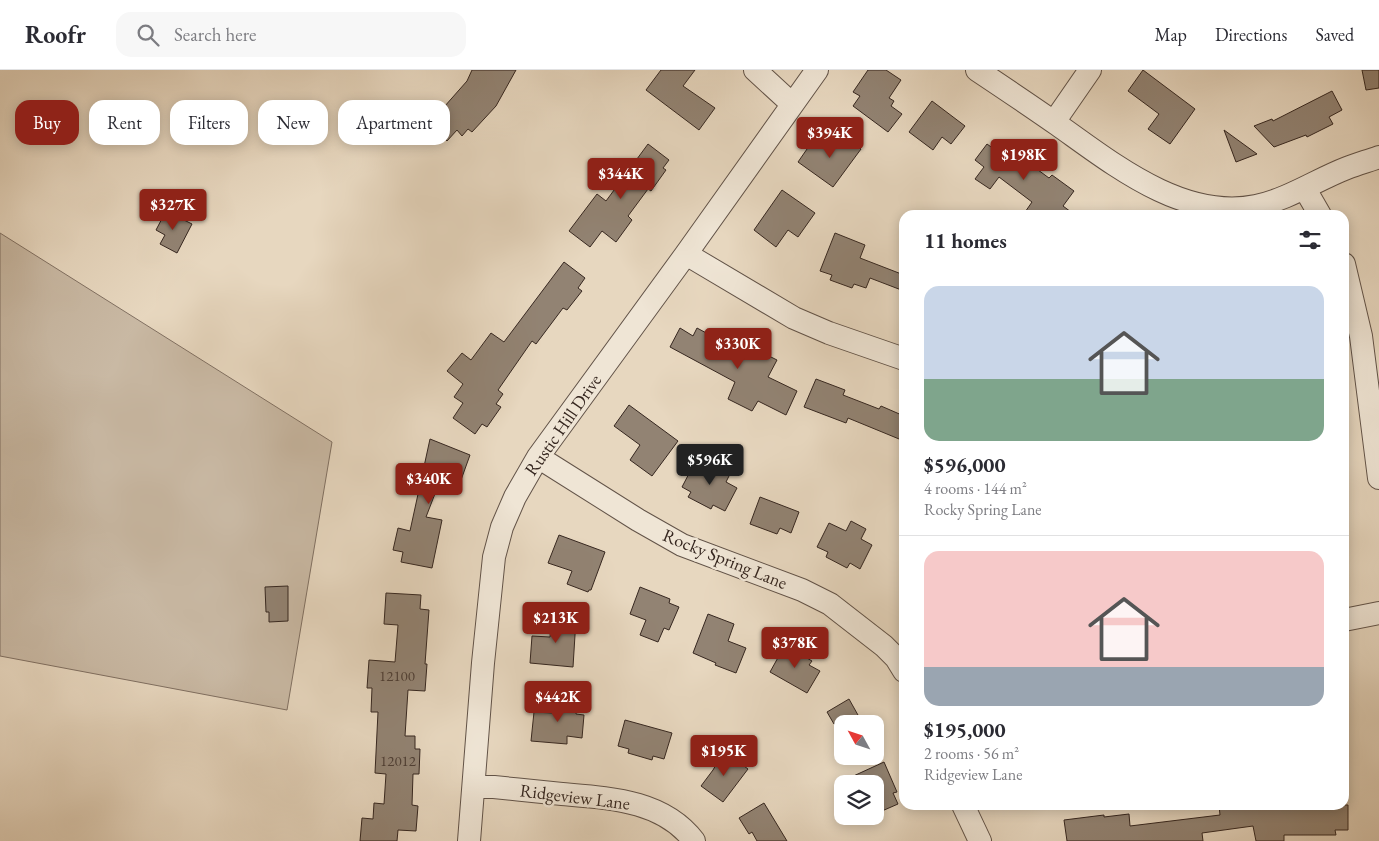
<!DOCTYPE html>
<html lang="en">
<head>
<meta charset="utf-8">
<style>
	body { margin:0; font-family:"EB Garamond",serif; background:#f7f7f7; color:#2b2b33; height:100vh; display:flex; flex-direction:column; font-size:19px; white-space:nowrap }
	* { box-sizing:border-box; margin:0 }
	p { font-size:16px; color:#7c7c81 }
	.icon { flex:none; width:28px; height:28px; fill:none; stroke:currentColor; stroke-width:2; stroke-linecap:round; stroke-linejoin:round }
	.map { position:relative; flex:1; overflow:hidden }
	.panel { position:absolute; left:899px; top:140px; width:450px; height:600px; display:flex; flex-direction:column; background:#fff; border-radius:15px; box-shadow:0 2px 12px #0003 }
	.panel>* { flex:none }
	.guide { position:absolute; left:15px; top:30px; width:475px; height:45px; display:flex; gap:10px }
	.needle { width:32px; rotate:310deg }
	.tools { position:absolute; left:834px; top:645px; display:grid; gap:10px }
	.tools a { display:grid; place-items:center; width:50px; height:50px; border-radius:10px; background:#fff; box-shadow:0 2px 12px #0003; font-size:25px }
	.price { position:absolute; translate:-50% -42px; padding:0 11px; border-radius:5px; background:#8f2418; color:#fff; font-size:16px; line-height:32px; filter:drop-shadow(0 1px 2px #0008) }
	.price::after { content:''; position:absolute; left:50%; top:30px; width:15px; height:11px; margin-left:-8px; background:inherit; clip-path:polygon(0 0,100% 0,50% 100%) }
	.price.current { background:#222; color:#fff }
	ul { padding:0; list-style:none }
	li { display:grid; align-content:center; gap:10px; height:265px; padding:0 25px }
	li+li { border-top:1px solid #e1e1e2 }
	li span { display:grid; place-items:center; height:155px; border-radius:15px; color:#555 }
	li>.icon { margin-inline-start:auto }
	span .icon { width:90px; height:90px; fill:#fffc; stroke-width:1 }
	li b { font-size:21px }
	h2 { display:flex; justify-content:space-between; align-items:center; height:60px; padding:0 25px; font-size:21px }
	.pill { padding:0 18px; border-radius:15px; background:#fff; box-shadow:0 2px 12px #0003; font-size:18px; line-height:45px }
	.pill.current { background:#8f2418; color:#fff }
	header { display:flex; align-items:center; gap:30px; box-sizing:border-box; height:70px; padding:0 25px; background:#fff; border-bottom:1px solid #e1e1e2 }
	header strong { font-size:24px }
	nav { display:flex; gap:28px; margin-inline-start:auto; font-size:18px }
	.search { width:350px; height:45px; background:#f7f7f7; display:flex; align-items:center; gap:12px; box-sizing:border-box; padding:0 18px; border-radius:15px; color:#7c7c81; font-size:19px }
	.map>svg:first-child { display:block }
</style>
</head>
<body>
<header>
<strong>Roofr</strong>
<div class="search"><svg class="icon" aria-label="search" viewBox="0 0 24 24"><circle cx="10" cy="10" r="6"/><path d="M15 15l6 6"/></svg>Search here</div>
<nav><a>Map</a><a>Directions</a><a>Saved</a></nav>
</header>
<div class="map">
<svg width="1379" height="771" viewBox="0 0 1379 771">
	<rect width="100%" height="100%" fill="#e7d7bf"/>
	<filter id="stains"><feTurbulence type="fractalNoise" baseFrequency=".004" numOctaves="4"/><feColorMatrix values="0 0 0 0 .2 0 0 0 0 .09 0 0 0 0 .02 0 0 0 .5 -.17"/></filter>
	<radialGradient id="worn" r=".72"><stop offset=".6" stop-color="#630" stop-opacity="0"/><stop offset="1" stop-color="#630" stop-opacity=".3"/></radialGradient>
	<path fill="#c9b9a4" stroke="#807062" d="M0 163 332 372 287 640 0 586Z"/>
	<path fill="#928373" stroke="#362720" d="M472 0H516L496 36 472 62 468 59 462 66 457 60 447 71 429 54 467 11Z
		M661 0H695L683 16 715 38 699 60 646 20Z
		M868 0H886L901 10 889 28 894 31 891 36 902 44 888 62 853 36 860 26 853 22Z
		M1143 0 1195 39 1170 74 1148 59 1159 44 1128 21Z
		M1362 0H1379V18L1366 20Z
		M1332 21 1342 40 1329 47 1333 54 1307 67 1306 65 1274 77 1254 56 1272 49 1273 51Z
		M932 31 965 56 951 74 942 67 933 80 909 62Z
		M1224 60 1257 84 1236 92Z
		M840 64 861 79 833 117 798 92 814 69 829 80Z
		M648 74 669 90 663 98 666 100 651 121 648 119 628 146 632 150 616 172 602 161 590 177 569 161 597 124 606 131Z
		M987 74 998 82 1004 75 1049 108 1052 105 1074 121 1063 136 1075 145H1023L1032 132 999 107 990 119 975 109 984 97 975 90Z
		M782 120 815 143 798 167 788 160 776 177 754 160Z
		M166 141 192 154 177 183 160 174 165 165 156 160Z
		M835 163 865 175 860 188 904 205V221L870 208 866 218 854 214 852 218 830 210 832 205 820 201Z
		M564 192 585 208 578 218 582 221 567 240 563 238 536 274 532 271 498 320 503 324 496 334 501 337 487 357 482 354 475 364 453 348 463 333 454 327 463 314 447 301 462 283 471 290 491 263 504 272Z
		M680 258 693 266 697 258 749 286 753 278 777 290 768 307 797 321 786 345 758 331 752 341 728 329 735 312 670 277Z
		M816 309 845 320 843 325 879 339 881 336 904 346V371L848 348 846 353 804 337Z
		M629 335 678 371 652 406 630 390 640 375 614 356Z
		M430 369 470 385 461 410 443 403 426 447 442 450 432 498 401 492 403 482 393 480 398 458 410 461Z
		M716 391 732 400 726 412 737 418 725 441 713 435 711 439 688 427 691 422 682 417 694 394 710 402Z
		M760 427 799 442 791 463 780 458 777 464 750 454Z
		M851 451 866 459 861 469 872 475 860 499 850 493 847 498 826 487 828 482 817 477 829 453 846 461Z
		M559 465 605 482 591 520H589L588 522 567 514 572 501 548 493Z
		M288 516V551L269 552V542H266L265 517Z
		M640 517 670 529 669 533 679 537 669 560 664 558 658 572 640 565 646 550 630 544Z
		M386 523 421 525 420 539 429 540 425 594H427L425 621 408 620 405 666H415V679H420L419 704H413L412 735 418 736 416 761 398 760 397 771H360L362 748 373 749 374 733 384 734 386 704 375 703 378 642H371L372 618H367L369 590 395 592 398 555 384 554Z
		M708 544 734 554 728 571 746 578 736 603 715 595 716 593 693 583Z
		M552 547 576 549 573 597 530 593 532 566 550 567Z
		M785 575 812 591 809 595 820 601 807 623 770 602Z
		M553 629 577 631 576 644 584 645 582 668 567 666V674L531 671 534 642 552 643Z
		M849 629 863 654H834L827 642Z
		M625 650 672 663 664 689 653 686 652 690 628 683 629 679 618 676Z
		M724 681 748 699 723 732 701 716 713 700Z
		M884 692 897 722 893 723 898 734 875 744V714H836Z
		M764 733 787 771H757L752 762 749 764 739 748Z
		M1219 735H1348V760H1335L1336 765H1284V771H1256L1253 756 1202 763 1203 771H1067L1064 750 1104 745V747L1129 744 1130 756 1220 745Z"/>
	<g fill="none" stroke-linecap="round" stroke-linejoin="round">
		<g stroke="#625348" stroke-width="24">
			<path id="minor" d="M755 0 792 34
				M977 0C1004 18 1031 36 1058 55 1113 94 1183 151 1256 136 1289 129 1316 110 1347 98 1357 94 1368 91 1379 87
				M1054 52 1090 0
				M1305 119 1320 145
				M686 184 794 248 829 263 904 289
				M1344 194 1361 266 1379 408
				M538 387 638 450 682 475 802 520 830 534 884 576 896 588 904 601
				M1344 550 1379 543
				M474 715C503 718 533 721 562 724 609 728 663 730 694 771
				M963 735 980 771
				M469 771 483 593 494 487 502 457 515 427 538 387 686 184 817 0"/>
		</g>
		<use href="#minor" stroke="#efe5d5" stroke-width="22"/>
	</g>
	<g text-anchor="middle" stroke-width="5" stroke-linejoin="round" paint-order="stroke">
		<g font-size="15" fill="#4d3e35">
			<text x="397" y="611">12100</text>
			<text x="398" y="696">12012</text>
		</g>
		<g font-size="18" fill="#362720" stroke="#efe5d5">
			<text transform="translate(563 355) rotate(-55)" y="6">Rustic Hill Drive</text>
			<text transform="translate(725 489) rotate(22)" y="6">Rocky Spring Lane</text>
			<text transform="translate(575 727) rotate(7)" y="6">Ridgeview Lane</text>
		</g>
	</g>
	<rect width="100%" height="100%" filter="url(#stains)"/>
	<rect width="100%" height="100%" fill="url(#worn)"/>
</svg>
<div class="tools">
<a><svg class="needle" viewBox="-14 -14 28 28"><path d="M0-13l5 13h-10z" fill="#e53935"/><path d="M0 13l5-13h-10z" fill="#7c7c81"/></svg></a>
<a><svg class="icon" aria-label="layers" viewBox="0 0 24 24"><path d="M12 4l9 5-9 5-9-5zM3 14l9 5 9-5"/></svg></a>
</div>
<b class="price" style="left:830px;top:89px">$394K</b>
<b class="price" style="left:1024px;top:111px">$198K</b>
<b class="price" style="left:621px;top:130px">$344K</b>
<b class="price" style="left:173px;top:161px">$327K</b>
<b class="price" style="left:738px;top:300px">$330K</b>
<b class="price current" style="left:710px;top:416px">$596K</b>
<b class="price" style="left:429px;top:435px">$340K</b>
<b class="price" style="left:556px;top:574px">$213K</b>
<b class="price" style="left:795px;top:599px">$378K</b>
<b class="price" style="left:558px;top:653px">$442K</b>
<b class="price" style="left:724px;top:707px">$195K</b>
<div class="guide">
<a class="pill current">Buy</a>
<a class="pill">Rent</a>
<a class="pill">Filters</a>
<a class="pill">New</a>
<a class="pill">Apartment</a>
</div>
<section class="panel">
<h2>11 homes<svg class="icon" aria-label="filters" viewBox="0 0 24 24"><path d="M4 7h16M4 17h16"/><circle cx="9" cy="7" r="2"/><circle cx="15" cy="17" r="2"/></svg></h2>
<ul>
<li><span style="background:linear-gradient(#c9d6e8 60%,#7fa58c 0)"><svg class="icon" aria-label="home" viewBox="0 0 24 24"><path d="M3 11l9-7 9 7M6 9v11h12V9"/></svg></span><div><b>$596,000</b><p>4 rooms · 144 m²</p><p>Rocky Spring Lane</p></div></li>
<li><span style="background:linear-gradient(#f6c9c9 75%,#9aa5b1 0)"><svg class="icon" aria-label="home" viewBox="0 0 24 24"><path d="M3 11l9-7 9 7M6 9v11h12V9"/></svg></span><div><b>$195,000</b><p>2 rooms · 56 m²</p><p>Ridgeview Lane</p></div></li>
</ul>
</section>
</div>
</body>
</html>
